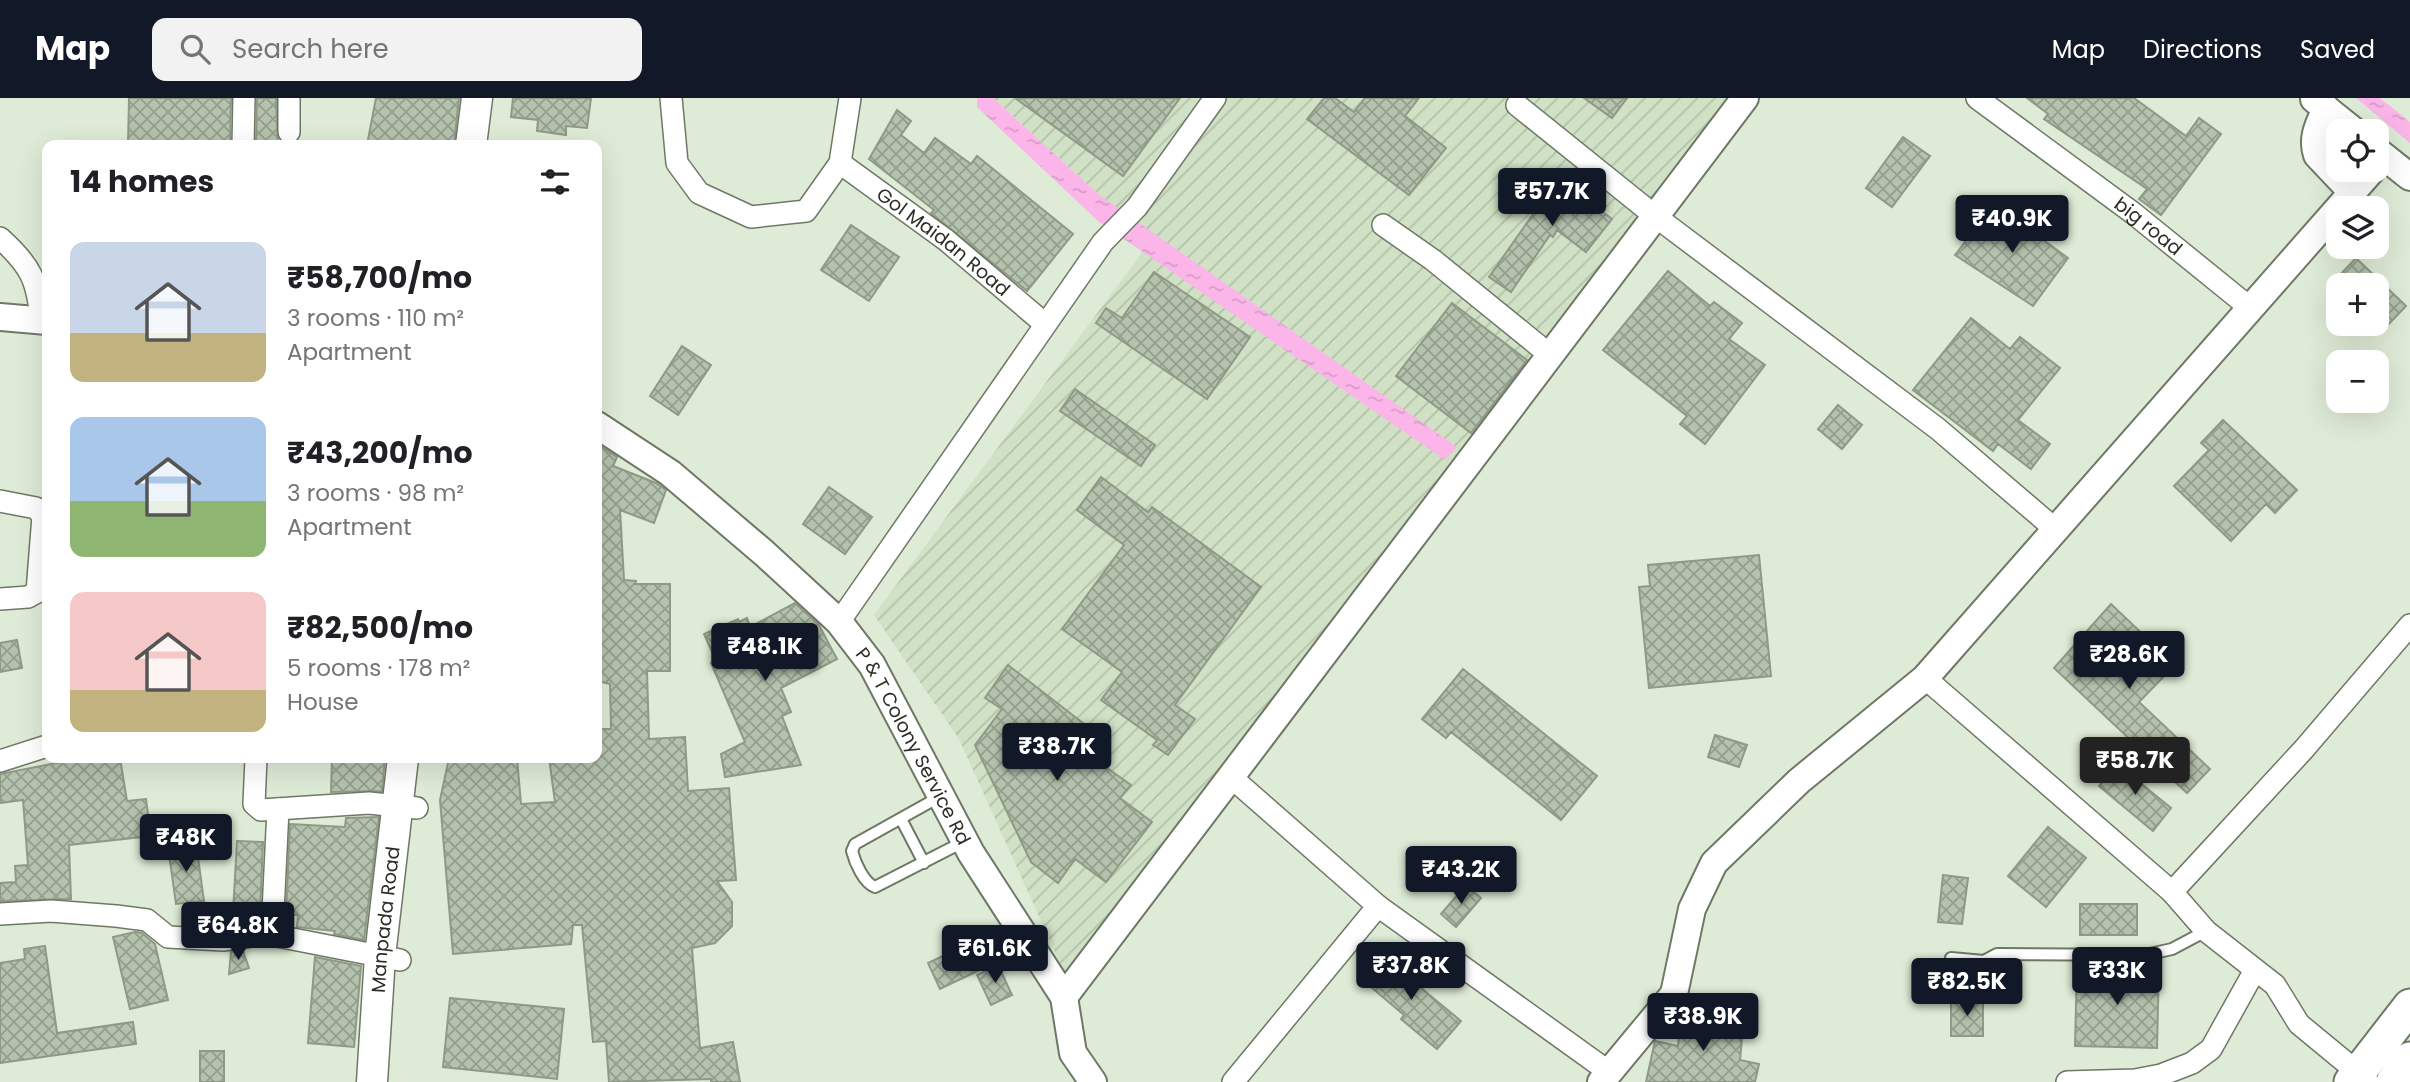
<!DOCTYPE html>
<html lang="en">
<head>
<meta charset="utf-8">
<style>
	body { margin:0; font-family:Poppins,sans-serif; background:#f2f2f2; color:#202124; height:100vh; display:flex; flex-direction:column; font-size:26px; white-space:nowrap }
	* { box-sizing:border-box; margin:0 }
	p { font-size:23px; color:#757577 }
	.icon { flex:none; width:38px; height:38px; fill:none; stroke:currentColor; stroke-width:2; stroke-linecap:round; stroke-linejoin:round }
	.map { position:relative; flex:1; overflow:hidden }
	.side { position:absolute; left:42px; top:42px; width:560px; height:623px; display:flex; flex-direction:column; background:#fff; border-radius:14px; box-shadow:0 7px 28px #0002 }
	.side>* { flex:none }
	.buttons { position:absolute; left:2326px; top:21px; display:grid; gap:14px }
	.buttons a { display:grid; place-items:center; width:63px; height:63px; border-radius:14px; background:#fff; box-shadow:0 7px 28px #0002; font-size:35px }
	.price { position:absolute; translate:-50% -60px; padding:0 16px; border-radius:7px; background:#111827; color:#fff; font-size:23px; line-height:46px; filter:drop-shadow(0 2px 4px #0008) }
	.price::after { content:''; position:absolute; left:50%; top:42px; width:21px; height:16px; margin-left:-10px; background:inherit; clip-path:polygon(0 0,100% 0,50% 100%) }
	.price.current { background:#222; color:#fff }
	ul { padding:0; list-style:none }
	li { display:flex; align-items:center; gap:21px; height:175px; padding:0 28px }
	li span { display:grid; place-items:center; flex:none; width:196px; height:140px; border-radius:14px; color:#555 }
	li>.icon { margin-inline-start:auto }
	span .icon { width:84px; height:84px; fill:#fffc; stroke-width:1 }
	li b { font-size:30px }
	h2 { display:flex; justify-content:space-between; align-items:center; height:84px; padding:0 28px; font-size:30px }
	header { display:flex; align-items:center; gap:42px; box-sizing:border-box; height:98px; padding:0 35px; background:#111827; color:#fff }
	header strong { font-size:33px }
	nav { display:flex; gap:38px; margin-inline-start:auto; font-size:24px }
	.search { width:490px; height:63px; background:#f2f2f2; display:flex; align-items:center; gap:18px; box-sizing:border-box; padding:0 24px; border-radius:14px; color:#757577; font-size:26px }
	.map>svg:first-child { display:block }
</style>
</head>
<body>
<header>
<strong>Map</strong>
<div class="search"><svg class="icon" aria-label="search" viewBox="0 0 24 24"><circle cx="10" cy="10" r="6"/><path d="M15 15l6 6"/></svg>Search here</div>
<nav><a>Map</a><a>Directions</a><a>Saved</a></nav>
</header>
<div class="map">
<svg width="2410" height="984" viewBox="0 0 2410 984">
	<defs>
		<pattern id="industrial-furrows" width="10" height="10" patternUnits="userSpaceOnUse" patternTransform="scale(1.75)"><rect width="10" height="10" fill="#d0e1c5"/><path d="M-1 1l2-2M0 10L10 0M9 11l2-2" fill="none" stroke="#b3c1a9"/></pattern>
		<pattern id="water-ripples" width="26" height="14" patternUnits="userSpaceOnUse" patternTransform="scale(1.75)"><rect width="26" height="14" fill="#fbb5e9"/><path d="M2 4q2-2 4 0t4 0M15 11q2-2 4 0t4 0" fill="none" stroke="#d79cc8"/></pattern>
		<pattern id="building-cross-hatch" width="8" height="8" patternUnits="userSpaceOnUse" patternTransform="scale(1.75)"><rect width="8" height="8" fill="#b5c2ad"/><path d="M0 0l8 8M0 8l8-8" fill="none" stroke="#939e8d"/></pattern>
	</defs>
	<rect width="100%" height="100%" fill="#deebd6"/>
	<path fill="url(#industrial-furrows)" d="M993 0H1739L1066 878 959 641 874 517 1155 137 1098 96Z"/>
	<path fill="url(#water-ripples)" d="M977 0H993L1098 96 1457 349 1445 362 1098 123 977 9Z
		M2356 0H2380L2410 24V45Z"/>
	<path fill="url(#building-cross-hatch)" stroke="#8e9a86" stroke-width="2" d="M129 0H231L230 47H128Z
		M257 0H276L278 47H256Z
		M376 0H459L454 47H367Z
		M513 0H591L587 30 566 28V37L537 33 538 22 511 19Z
		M1015 0H1180L1123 78Z
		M1324 0H1335L1354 14 1365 0H1419L1405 18 1446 50 1409 97 1307 21Z
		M1584 0H1627L1612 20Z
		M2027 0H2134L2186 38 2199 20 2221 36 2161 117 2139 101 2147 91 2044 21 2048 16Z
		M897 12 911 23 901 37 924 55 935 40 971 66 977 58 1073 136 1027 193 931 115 934 112 869 61Z
		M1903 39 1930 58 1892 109 1866 90Z
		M1564 72 1587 87 1580 97 1612 121 1586 154 1557 132 1553 139 1550 137 1511 194 1489 179Z
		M1994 106 2068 160 2033 208 1955 157Z
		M851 127 899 159 869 203 821 172Z
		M2356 160 2406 208 2388 227 2376 217V187H2345L2337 180Z
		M1668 173 1710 208 1714 204 1742 225 1729 241 1765 267 1705 346 1680 326 1687 318 1603 252Z
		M1154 174 1250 239 1207 301 1096 225 1106 210 1122 220Z
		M1452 205 1527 262 1471 335 1396 278Z
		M1971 220 2010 251 2020 239 2060 270 2018 322 2050 346 2031 371 1998 346 1993 353 1913 292Z
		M682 248 711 267 678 317 650 298Z
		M1075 291 1155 347 1141 368 1060 313Z
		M1838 307 1862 327 1842 351 1818 331Z
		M2223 322 2297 392 2275 415 2266 406 2231 443 2174 388 2209 352 2201 345Z
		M597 346 617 359 613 368 656 385 666 392 654 425 620 412 624 482 636 483 635 486H670V573H647L649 641 685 639 688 693 729 690 736 782 717 783 732 804V828L715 845 692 850 700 950 733 944 740 984H711V981L609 984 606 943 593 944 582 827H573L571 846 453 856 440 702 449 660H517L521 706 555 704 549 660H597V631H611L610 586 597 583Z
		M1101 379 1148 414 1152 409 1261 489 1175 607 1195 621 1168 657 1153 647 1157 642 1101 602 1122 574 1062 531 1124 447 1077 412Z
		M829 389 872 419 845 456 803 426Z
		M1759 457 1771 578 1649 590 1639 489 1650 488 1648 467Z
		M795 505 819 527 837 561 781 590 791 614 782 618 801 667 725 679 721 656 745 644 711 565 714 564 713 556 704 536 738 521 739 524 747 520 749 526 754 527Z
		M2111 506 2175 567 2139 604 2210 671 2187 695 2054 570Z
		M17 542 22 570 0 574V545Z
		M1008 567 1110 646 1097 663 1131 687 1120 700 1152 724 1106 784 1075 761 1058 785 1031 764 975 647 1002 611 985 600Z
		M1463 571 1597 678 1561 722 1451 634 1446 640 1422 621Z
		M1715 637 1747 647 1739 669 1708 659Z
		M82 660H120L127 703 146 701 151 738 69 747 71 801 0 803V785L16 784 15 768 28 767 23 702 0 705V676Z
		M332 660H385L382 693 331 694Z
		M2117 666 2171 710 2153 733 2099 688Z
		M379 719 364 842 334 836 335 833 297 829 298 817 286 816 290 726 345 729 346 720Z
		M2048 729 2086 760 2046 809 2008 778Z
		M237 743 263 744 260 815 233 814Z
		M196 745 204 803 176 806 168 749Z
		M1943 777 1968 780 1962 826 1938 824Z
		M1466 787 1481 800 1456 829 1441 816Z
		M2080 806H2137V837H2080Z
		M135 834 142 835 155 846 168 902 130 911 113 839Z
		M970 845 982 871 940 891 928 865Z
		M45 848 57 935 133 924 136 946 0 965V865L25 861 24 851Z
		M243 853 249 870 229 876 231 854Z
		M1380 856 1461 923 1437 951 1401 921 1404 917 1360 880Z
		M315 859 361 868 354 949 308 945Z
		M998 867 1012 897 991 907 977 877Z
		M2077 867 2159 869 2157 950 2075 948Z
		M450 900 564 911 557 981 443 969Z
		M1951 901H1983V938H1951Z
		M1681 915 1744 919 1740 962 1759 966 1755 984H1646L1655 943 1678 948Z
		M200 953H224V984H200Z"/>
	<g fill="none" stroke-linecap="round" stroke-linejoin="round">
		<g stroke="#6d7966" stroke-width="14">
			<path id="service" d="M941 698 855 746 852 753C855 765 864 785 875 789L965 743
				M901 721 924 765
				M1951 860 1984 863 1997 856 2145 857 2172 851 2206 833"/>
		</g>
		<g stroke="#6d7966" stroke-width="24">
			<g id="minor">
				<path d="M671 0 677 65 699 95 751 119 806 113 840 65 850 0"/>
				<path id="s1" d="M1977 0 2133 115 2249 209"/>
				<path d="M1517 7 1655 118 1938 331 2055 431"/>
				<path d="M289 34V0"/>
				<path d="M243 47 244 0"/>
				<path id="s2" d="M840 65 946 142 1045 226"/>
				<path d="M1383 127 1433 162 1550 257"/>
				<path d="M0 140C30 167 38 182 41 223"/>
				<path d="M0 403 36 410 43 418 37 494 28 499 0 501"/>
				<path d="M839 524 1103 144 1137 109 1215 0"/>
				<path d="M1925 580 2172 794 2206 833 2275 887 2299 926 2367 982"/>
				<path d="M256 660 254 706 261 712 369 705 417 710"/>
				<path d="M0 663 47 648"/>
				<path d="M1231 679 1378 808 1233 984"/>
				<path d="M2172 794 2304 651 2410 527"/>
				<path d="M1378 808 1609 974"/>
				<path d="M273 814 278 711"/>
				<path d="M0 816 51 813 116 818 147 822 168 839 223 842 267 836 400 862"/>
				<path d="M2067 984 2135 982 2161 977 2192 965 2211 951 2255 872"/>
			</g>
		</g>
		<g stroke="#6d7966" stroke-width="30">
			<g id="tertiary">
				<path d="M2314 1 2354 33"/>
				<path d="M2326 10C2319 26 2311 40 2317 57L2352 94"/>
				<path d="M2376 52 2410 79"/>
				<path d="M0 219 47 223"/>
				<path id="s3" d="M597 327 670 375 764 455 839 524 872 567 971 755 1064 899 1073 955 1093 984"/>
				<path d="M1064 899 1745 0"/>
				<path d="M1601 984 1674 896 1692 811 1714 765 1799 683 1925 580 2372 72"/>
			</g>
		</g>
		<g stroke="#6d7966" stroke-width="33">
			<g id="secondary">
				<path d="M471 47 477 0"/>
				<path id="s4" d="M372 984 380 858 403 660"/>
			</g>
		</g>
		<g stroke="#6d7966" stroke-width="37">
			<path id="primary" d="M2351 984 2410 908
				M2393 984 2410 961"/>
		</g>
		<use href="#service" stroke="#fff" stroke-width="10"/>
		<use href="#minor" stroke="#fff" stroke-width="21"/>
		<use href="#tertiary" stroke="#fff" stroke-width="26"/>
		<use href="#secondary" stroke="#fff" stroke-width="30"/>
		<use href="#primary" stroke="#fff" stroke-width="33"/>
	</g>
	<g text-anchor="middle" stroke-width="5" stroke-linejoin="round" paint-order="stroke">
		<g font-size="19" fill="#2a2f26" stroke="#ebf8e3">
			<text dy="7" stroke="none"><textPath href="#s1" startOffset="214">big road</textPath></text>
			<text dy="7" stroke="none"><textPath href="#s2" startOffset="130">Gol Maidan Road</textPath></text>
			<text dy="7" stroke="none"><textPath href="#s3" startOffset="458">P &amp; T Colony Service Rd</textPath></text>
			<text dy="7" stroke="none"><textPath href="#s4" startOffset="163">Manpada Road</textPath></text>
		</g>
	</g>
</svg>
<div class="buttons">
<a><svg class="icon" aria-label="locate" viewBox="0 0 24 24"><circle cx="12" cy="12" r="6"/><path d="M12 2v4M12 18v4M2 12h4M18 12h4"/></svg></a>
<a><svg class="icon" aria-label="layers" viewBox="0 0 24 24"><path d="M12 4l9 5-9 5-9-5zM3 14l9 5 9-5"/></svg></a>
<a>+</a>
<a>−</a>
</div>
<b class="price" style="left:1552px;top:130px">₹57.7K</b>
<b class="price" style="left:2012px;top:157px">₹40.9K</b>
<b class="price" style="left:765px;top:585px">₹48.1K</b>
<b class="price" style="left:2129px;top:593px">₹28.6K</b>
<b class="price" style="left:1057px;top:685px">₹38.7K</b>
<b class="price current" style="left:2135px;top:699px">₹58.7K</b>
<b class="price" style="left:186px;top:776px">₹48K</b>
<b class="price" style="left:1461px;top:808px">₹43.2K</b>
<b class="price" style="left:238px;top:864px">₹64.8K</b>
<b class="price" style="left:995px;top:887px">₹61.6K</b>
<b class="price" style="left:1411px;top:904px">₹37.8K</b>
<b class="price" style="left:2117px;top:909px">₹33K</b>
<b class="price" style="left:1967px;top:920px">₹82.5K</b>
<b class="price" style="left:1703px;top:955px">₹38.9K</b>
<section class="side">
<h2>14 homes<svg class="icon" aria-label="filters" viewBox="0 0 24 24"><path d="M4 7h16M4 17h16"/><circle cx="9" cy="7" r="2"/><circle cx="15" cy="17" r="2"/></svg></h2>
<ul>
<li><span style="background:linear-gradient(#c9d6e8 65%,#c2b280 0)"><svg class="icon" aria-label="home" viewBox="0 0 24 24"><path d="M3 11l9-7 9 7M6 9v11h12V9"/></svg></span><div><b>₹58,700/mo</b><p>3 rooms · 110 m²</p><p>Apartment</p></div></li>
<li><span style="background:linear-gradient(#a9c7e8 60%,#8fb573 0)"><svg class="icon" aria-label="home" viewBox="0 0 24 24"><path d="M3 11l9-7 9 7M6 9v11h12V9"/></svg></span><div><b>₹43,200/mo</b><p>3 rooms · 98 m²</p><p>Apartment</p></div></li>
<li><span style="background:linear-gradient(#f6c9c9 70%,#c2b280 0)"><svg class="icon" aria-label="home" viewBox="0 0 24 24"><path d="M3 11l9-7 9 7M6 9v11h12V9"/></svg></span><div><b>₹82,500/mo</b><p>5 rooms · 178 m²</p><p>House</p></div></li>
</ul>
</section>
</div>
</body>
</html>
